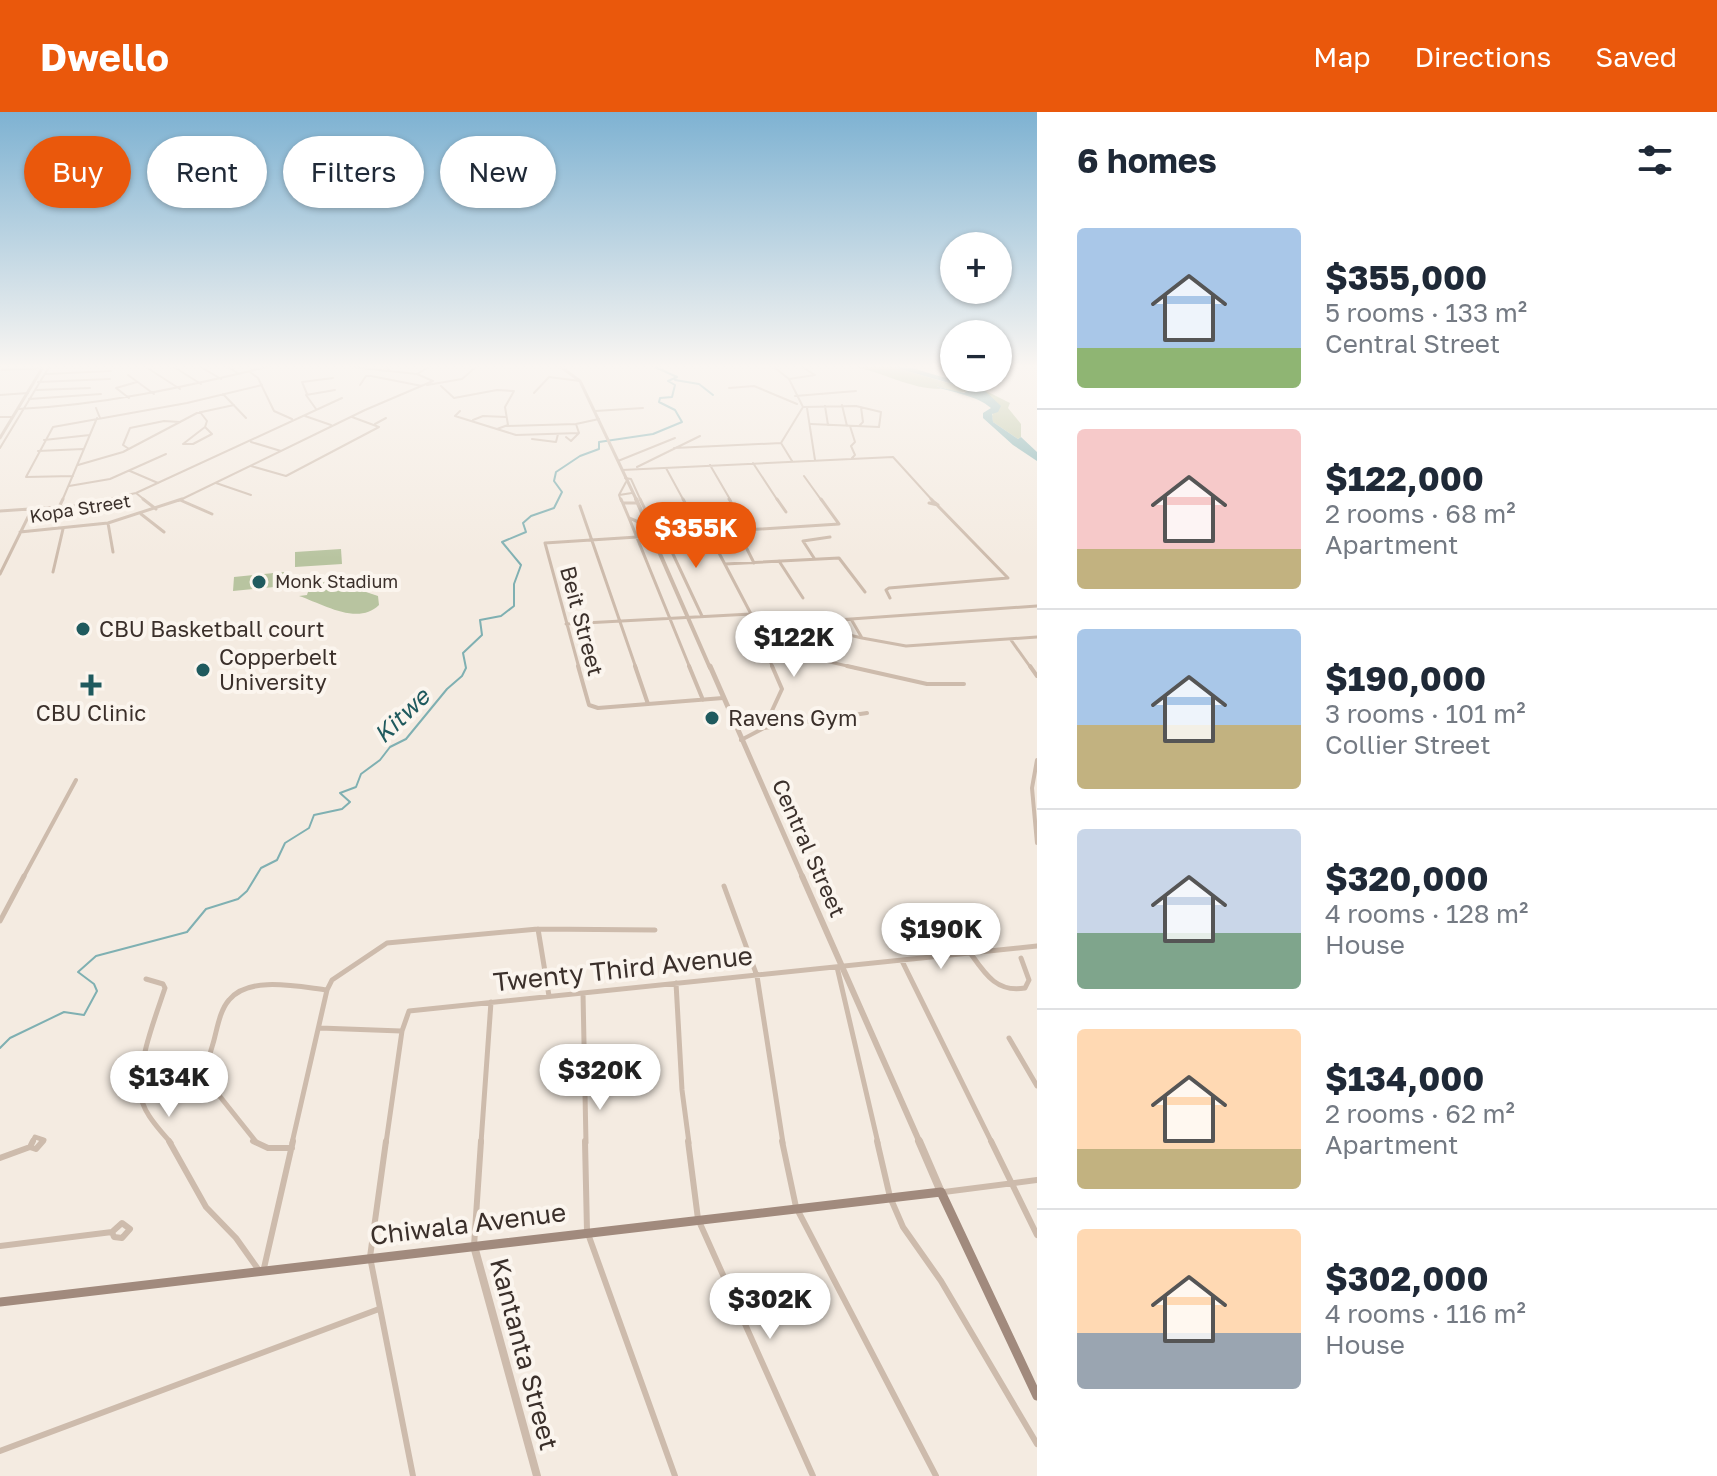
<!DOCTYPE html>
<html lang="en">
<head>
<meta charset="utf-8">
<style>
	body { margin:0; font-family:"Golos Text",sans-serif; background:#f6f6f7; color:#1f2937; height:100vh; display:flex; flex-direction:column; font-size:30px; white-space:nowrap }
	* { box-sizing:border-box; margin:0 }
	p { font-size:26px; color:#747a83 }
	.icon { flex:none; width:44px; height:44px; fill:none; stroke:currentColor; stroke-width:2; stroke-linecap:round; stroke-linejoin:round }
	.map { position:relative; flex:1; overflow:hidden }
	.details { display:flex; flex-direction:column; background:#fff; width:680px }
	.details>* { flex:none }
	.banner { position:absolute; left:24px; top:24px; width:760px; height:72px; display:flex; gap:16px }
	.controls { position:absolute; left:940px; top:120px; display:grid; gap:16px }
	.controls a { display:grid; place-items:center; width:72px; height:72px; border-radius:50%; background:#fff; box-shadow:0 2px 6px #0004; font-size:40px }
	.price { position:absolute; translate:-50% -68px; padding:0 18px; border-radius:28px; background:#fff; color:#222; font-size:26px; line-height:52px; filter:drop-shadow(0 2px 4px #0008) }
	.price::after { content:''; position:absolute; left:50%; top:48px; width:24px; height:18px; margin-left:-12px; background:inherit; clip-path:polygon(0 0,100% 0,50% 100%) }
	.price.current { background:#ea580c; color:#fff }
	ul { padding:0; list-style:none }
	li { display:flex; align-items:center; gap:24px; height:200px; padding:0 40px }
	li+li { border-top:2px solid #e0e1e3 }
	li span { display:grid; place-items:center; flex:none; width:224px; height:160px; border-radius:8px; color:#555 }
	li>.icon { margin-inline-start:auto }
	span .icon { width:96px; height:96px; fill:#fffc; stroke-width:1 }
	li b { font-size:34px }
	h2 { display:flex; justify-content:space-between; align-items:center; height:96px; padding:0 40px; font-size:34px }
	.pill { padding:0 28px; border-radius:36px; background:#fff; box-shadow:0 2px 6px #0004; font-size:28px; line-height:72px }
	.pill.current { background:#ea580c; color:#fff }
	header { display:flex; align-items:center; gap:48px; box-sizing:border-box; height:112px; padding:0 40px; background:#ea580c; color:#fff }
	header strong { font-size:38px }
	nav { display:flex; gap:44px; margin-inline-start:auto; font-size:28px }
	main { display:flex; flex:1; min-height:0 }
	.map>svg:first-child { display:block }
</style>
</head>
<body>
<header>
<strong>Dwello</strong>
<nav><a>Map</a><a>Directions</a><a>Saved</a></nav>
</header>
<main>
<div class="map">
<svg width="1037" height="1364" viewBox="0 0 1037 1364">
	<rect width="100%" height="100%" fill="#f4ebe1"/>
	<path fill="#b8c4a0" d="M855 255H893L972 278 960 281 936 274 941 277C910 277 885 261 855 255Z
		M982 277 1010 291 1008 296 1021 312V325L1018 327 993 310 992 304 996 292Z
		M341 437 342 452 295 455V440Z
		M284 460 285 474 233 479 234 465Z
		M333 469 378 484 379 493C358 514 323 492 299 484L307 483C310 472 322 470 333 469Z"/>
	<path fill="#7fb0b2" d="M893 255 912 256 983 277 1001 294 998 300 992 302 993 310 1018 327 1021 325 1037 340V349L1013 333 983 306V301L991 296C976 283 953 281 934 274L964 281 970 277Z"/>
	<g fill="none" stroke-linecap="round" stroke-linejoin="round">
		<path stroke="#7fb0b2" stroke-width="2" d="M675 268 699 272 713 283
			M0 936 10 926 64 900 84 903 97 879 94 872 78 860 96 844 187 820 206 797 238 787 247 779 261 756 277 748 285 731 309 716 314 703 342 697 350 690 340 681 356 675 361 662 380 648 390 635 406 627 447 577 462 564 466 556 463 541 482 523 480 508 501 504 514 494V472L521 453 502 430 526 420 523 411 531 404 554 396 562 380 554 369 556 360 580 344 599 337V330L653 322 682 310 675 298 659 290 660 286 672 285 675 273 668 269 677 265 655 255"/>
		<path stroke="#cdbbac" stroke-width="2" d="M174 255 201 272
			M201 255 221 267
			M228 255 239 262
			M354 255 387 259
			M387 255 389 259 417 262 433 269
			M774 255 789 267 803 295 781 331 792 349
			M149 257 180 277
			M2 258 43 256
			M250 260 258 266 274 299 292 307
			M46 262 111 259
			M417 262 429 255
			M128 263 154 282
			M789 267 815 263 802 255
			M38 270 110 267
			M360 273 366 264H371L422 274
			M427 273 462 267 476 255
			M441 274 454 286 497 278 514 279 505 295 508 313 497 317
			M729 276 754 274 797 292
			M37 278 90 276
			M534 281 549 265 580 269
			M223 282 246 306
			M307 282 302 270 333 266
			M0 283 28 281
			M795 284 856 279
			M129 286 116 276 137 270
			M29 287 101 282
			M842 293 847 314
			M825 294 828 313
			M803 295 856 294 881 300 879 315 811 312
			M96 296 100 306
			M807 296 815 348
			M18 297C104 293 184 275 267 255
			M316 297 306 283 335 278
			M460 299 455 304 516 323 579 321 576 312 599 307
			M595 299 643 296
			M305 304 331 313
			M0 305H13
			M352 305 379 315
			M473 308 483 304 506 305
			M375 312 386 306
			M860 313 863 310 861 295
			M507 314 576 312
			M850 314 855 330 851 334 855 343 852 346
			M566 325 571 329 579 321
			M532 327 556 330 558 322
			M44 328 90 323
			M251 330 281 339
			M183 332H193L212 322 205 315 207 309 200 300
			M183 332 205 315
			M0 336 49 255
			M674 336 781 331
			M129 337 123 333 130 316 164 309 180 310
			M38 339 83 337
			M618 349 675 326
			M753 351 778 389
			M78 353 123 340 197 301 234 293
			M710 353 731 389
			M251 354 286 364 379 315
			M637 355 700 324
			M666 356 684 389
			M622 358 893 345 933 389
			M130 359 158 371
			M73 364 26 365 53 315 187 291 262 273
			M804 364 822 389
			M625 366 631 367 641 389
			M216 371 251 383
			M69 374 110 367 166 342
			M136 381 146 389
			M619 383 632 381
			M62 389 97 306
			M99 389 136 381 342 286
			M178 389 365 298 433 269
			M621 389 619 383 626 370"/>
		<path stroke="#cdbbac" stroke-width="3" d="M143 387 156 397
			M621 387 629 406
			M640 387 658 424
			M683 387 701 420
			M729 387 737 400
			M777 387 786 400
			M931 387 934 390
			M180 388 212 402
			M934 390 938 393 929 391Z
			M623 391H636
			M580 394 636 556
			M59 395 63 387
			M0 399 74 394 109 387
			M141 402 164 420
			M108 411 113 440
			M646 413 629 406 690 556
			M20 420 108 411 182 387
			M708 420 751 502
			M664 423 702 504
			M743 429 754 451
			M814 446 803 429 830 425
			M779 449 803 486
			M725 452 839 446 865 480
			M53 460 63 417
			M0 462 32 397
			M890 486 886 478 889 476 1008 466 937 393
			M851 507 862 526 906 534 1037 525
			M566 512 751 502 794 511 1037 494
			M802 512 862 526
			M749 517 767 542
			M1011 528 1031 556
			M769 536 856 556
			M579 556 545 431 839 412 821 387
			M773 556 767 542 780 508"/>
		<path stroke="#cdbbac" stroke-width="4" d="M578 554 589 593 598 596 723 586
			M635 554 648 592
			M689 554 703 588
			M847 554 927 572H964
			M1030 554 1037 564
			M764 616 782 577 772 554
			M741 628 764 616 867 601
			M1037 648 1032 676 1037 731
			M23 766 76 668"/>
		<path stroke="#cdbbac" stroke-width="5" d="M724 774 757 864 783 1031
			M0 809 24 764
			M538 817 549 884
			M971 842C985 862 997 881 1025 876L1029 868 1021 846
			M902 849 992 1031
			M837 855 878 1031
			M146 867 163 872 165 876C155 906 139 947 140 979 141 999 159 1017 171 1031
			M676 871 682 978 689 1031
			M583 881 586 1031
			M320 916 401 919
			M1009 926 1037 974
			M32 1031 35 1025 44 1028 41 1031
			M257 1031 206 967C205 951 212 938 215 924 218 912 221 897 229 888 249 863 300 875 327 878
			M292 1031 327 878 332 868 387 831 538 817 655 818
			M386 1031 402 919 409 899 1037 834
			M481 1031 491 890"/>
		<path stroke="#cdbbac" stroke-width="6" d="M169 1029 206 1095 236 1126 258 1157
			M253 1029 268 1036H292
			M386 1029 370 1145 413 1364
			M585 1029 587 1119 675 1364
			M688 1029 698 1107 813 1364
			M782 1029 796 1095 936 1364
			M877 1029 890 1085 903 1115 941 1169 1037 1332
			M991 1029 1037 1123
			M30 1035 36 1037 43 1029
			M30 1035 33 1029
			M0 1046 30 1035
			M944 1080 1037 1068
			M122 1111 130 1117 122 1126 114 1125 112 1120Z
			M0 1134 112 1120
			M474 1134 481 1029
			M264 1156 293 1029
			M0 1339 379 1197"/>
		<path stroke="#cdbbac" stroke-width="3" d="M561 255 580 269 637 389
			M0 326 43 255"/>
		<path stroke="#cdbbac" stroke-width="4" d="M636 387 710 556"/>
		<path stroke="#cdbbac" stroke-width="5" d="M710 554 803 766"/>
		<path stroke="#cdbbac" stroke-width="6" d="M802 764 920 1031"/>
		<path stroke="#cdbbac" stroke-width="8" d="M919 1029 941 1080
			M474 1134 537 1364"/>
		<path stroke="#a18a7d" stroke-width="9" d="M0 1190 941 1080 1037 1284"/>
	</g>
	<linearGradient id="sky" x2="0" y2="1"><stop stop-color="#7eb2d2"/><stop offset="0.57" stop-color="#faf6f2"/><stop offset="1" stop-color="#faf6f2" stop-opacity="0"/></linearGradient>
	<rect width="1037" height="446" fill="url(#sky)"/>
	<g fill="#1f5a5e" stroke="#fbf5ee" stroke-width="3">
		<circle cx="259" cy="470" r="8"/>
		<circle cx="83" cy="517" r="8"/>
		<circle cx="203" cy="558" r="8"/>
		<path d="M87 561h8v8h8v8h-8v8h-8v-8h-8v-8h8z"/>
		<circle cx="712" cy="606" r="8"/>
	</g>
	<g text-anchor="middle" stroke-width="8" stroke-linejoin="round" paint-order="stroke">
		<g font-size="18" fill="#3b302b" stroke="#fbf5ee">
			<text transform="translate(80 397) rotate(-9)" y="6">Kopa Street</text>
		</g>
		<g font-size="18" fill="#3b302b" stroke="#fbf5ee" text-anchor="start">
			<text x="275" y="476">Monk Stadium</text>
		</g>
		<g font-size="22" fill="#3b302b" stroke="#fbf5ee">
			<text transform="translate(582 509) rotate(75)" y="8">Beit Street</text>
			<text transform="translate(809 736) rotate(66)" y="8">Central Street</text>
		</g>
		<g font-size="22" fill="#3b302b" stroke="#fbf5ee" text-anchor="start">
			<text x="99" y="525">CBU Basketball court</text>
			<text x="219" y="553">Copperbelt<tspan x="219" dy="25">University</tspan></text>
			<text x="91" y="609" text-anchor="middle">CBU Clinic</text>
			<text x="728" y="614">Ravens Gym</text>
		</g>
		<g font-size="24" font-style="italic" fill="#1f5a5e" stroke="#fbf5ee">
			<text transform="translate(402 604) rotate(-44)" y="8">Kitwe</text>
		</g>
		<g font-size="26" fill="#3b302b" stroke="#fbf5ee">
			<text transform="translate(623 857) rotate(-6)" y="9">Twenty Third Avenue</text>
			<text transform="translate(468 1112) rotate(-7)" y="9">Chiwala Avenue</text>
			<text transform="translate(524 1242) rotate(75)" y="9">Kantanta Street</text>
		</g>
	</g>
</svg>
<div class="controls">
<a>+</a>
<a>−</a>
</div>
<b class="price current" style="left:696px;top:458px">$355K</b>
<b class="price" style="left:794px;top:567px">$122K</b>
<b class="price" style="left:941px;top:859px">$190K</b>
<b class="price" style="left:600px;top:1000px">$320K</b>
<b class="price" style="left:169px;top:1007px">$134K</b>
<b class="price" style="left:770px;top:1229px">$302K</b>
<div class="banner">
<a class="pill current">Buy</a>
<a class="pill">Rent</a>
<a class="pill">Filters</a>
<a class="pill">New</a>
</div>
</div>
<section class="details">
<h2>6 homes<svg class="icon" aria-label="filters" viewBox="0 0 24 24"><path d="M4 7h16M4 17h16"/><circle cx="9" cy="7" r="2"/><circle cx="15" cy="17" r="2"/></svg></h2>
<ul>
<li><span style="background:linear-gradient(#a9c7e8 75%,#8fb573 0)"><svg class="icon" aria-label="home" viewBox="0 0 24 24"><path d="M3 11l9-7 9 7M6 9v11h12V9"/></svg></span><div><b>$355,000</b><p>5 rooms · 133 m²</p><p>Central Street</p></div></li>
<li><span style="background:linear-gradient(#f6c9c9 75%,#c2b280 0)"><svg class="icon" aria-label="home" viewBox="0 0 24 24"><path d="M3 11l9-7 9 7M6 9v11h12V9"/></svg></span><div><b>$122,000</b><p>2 rooms · 68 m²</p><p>Apartment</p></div></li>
<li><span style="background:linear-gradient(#a9c7e8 60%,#c2b280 0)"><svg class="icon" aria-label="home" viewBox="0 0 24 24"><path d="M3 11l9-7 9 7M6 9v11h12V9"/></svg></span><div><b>$190,000</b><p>3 rooms · 101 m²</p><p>Collier Street</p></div></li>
<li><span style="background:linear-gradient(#c9d6e8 65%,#7fa58c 0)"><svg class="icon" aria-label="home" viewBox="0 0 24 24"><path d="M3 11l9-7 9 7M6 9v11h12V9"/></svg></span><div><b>$320,000</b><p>4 rooms · 128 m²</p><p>House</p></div></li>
<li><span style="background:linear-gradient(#ffd9b3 75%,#c2b280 0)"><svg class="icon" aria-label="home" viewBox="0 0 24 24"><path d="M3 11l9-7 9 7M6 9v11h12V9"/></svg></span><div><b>$134,000</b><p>2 rooms · 62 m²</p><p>Apartment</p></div></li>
<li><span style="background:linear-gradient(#ffd9b3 65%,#9aa5b1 0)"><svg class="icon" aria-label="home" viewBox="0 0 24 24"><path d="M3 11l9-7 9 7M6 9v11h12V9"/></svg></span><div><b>$302,000</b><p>4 rooms · 116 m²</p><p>House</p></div></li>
</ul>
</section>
</main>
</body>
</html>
